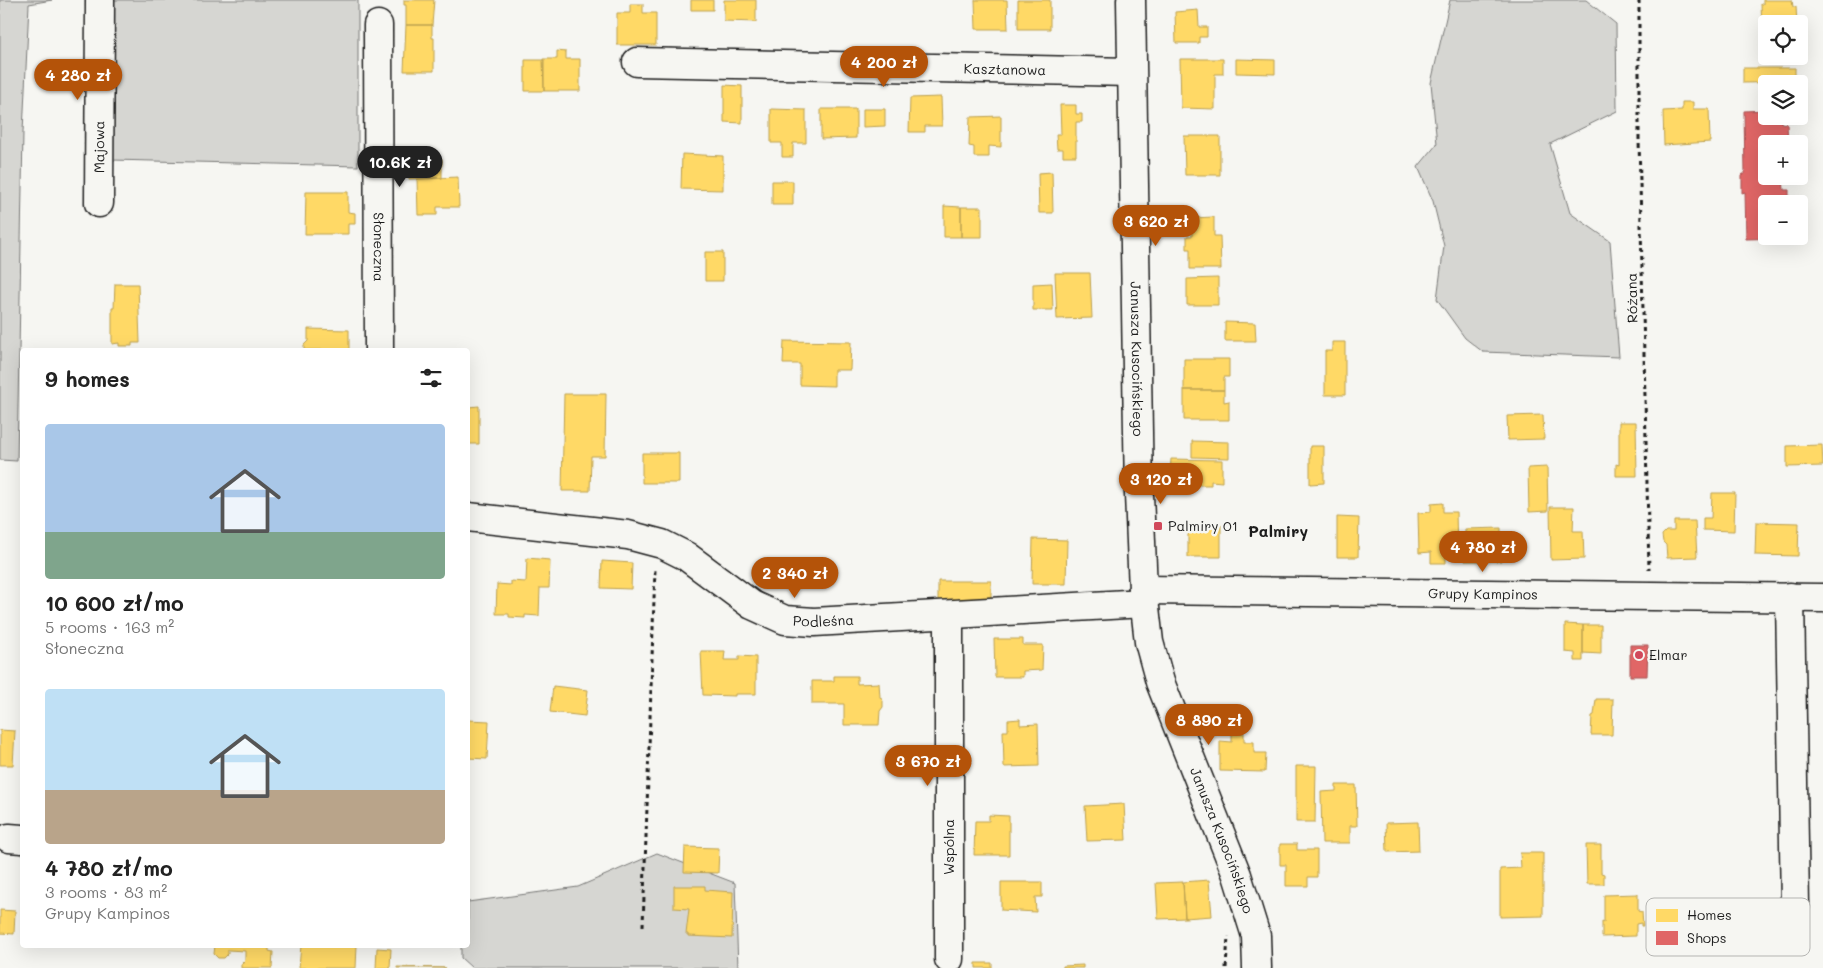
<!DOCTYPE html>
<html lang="en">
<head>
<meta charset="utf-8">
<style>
	body { margin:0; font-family:Mali,sans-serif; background:#f6f6f6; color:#222; height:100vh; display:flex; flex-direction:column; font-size:19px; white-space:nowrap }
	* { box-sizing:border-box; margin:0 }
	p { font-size:16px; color:#767676 }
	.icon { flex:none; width:28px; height:28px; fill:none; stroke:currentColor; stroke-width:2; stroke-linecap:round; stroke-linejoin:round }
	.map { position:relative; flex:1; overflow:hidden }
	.drawer { position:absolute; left:20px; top:348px; width:450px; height:600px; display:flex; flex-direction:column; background:#fff; border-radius:5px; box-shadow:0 5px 20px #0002 }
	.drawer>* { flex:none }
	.tools { position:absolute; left:1758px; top:15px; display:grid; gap:10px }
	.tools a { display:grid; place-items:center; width:50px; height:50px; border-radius:5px; background:#fff; box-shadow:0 5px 20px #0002; font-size:25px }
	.price { position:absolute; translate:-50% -42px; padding:0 11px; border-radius:18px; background:#b45309; color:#fff; font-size:16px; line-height:32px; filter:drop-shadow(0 1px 2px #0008) }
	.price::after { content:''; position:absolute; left:50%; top:30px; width:15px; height:11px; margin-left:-8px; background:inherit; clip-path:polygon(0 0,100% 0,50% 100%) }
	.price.current { background:#222; color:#fff }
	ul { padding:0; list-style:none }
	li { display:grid; align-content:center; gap:10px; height:265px; padding:0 25px }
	li span { display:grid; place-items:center; height:155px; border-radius:5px; color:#555 }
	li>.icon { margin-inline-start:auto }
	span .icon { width:90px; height:90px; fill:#fffc; stroke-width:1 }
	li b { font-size:21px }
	h2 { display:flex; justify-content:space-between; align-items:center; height:60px; padding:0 25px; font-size:21px }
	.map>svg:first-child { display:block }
</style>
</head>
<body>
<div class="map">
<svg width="1823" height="968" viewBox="0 0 1823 968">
	<rect width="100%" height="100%" fill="#f6f6f2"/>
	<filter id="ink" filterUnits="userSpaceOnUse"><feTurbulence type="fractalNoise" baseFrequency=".02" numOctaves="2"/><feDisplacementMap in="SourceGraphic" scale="10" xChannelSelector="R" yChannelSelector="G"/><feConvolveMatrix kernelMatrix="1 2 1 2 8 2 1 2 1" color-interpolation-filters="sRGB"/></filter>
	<g filter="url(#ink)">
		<path fill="#d6d6d2" stroke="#797977" d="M0 0H52L29 4 23 132 17 461 0 460Z
			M113 0H358V166L112 160Z
			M1450 0H1586L1616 24 1617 111 1550 144 1570 213 1610 241 1619 357 1483 352 1465 338 1437 299 1444 246 1433 201 1418 167 1437 144 1431 83Z
			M657 853 735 883 738 968H472L461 958V945H468V902L578 887Z"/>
		<path fill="#ffd966" stroke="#bba050" d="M404 0H434L432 25H406V5H404Z
			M691 0H713V10H691Z
			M724 0H756V22L724 21Z
			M975 0H1007L1008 29H976Z
			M1018 0H1050V29H1018Z
			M1763 0H1792L1793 7H1796L1797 24H1766V30H1762L1761 4H1763Z
			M630 4H643V13H656V45H617V13H630Z
			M1198 10 1199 27H1207V37H1199V43H1176L1175 12Z
			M406 25H432V38H434V71H404Z
			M557 51 566 52V59H580V91H544L543 59H557Z
			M1180 59H1223V74H1215V109L1181 108Z
			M1236 59 1275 60V74L1236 73Z
			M525 60H544V91H525Z
			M1743 68H1795V82L1743 83Z
			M724 85 742 86V123L724 122Z
			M941 97 942 126H925V132H909L910 98Z
			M1682 102H1693V109H1709L1710 142 1664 145 1663 111 1682 110Z
			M1060 105H1076V114H1082V122H1076V156H1063V149H1057L1056 134H1061Z
			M771 109 806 110V143H793V157H782V143H771Z
			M821 109H856V138L821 139Z
			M863 109H885V126L863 127Z
			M1001 116V147L989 146V157H974V147L969 146 970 117Z
			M1184 136H1220V175H1185Z
			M682 154 723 156V190L681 189Z
			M409 159H442V178L409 179Z
			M1052 172 1053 213H1039L1038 173Z
			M458 177 459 207H437V215H418L417 179Z
			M772 181H793V205H772Z
			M306 192H348V212L355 213V224H348V234H305Z
			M944 206 961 207V237H944Z
			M961 207H982V237H961Z
			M1214 217V236H1220L1221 269H1190V249H1187V236H1192V218Z
			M705 252H723V281H705Z
			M1055 273H1090L1092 318 1057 319Z
			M1218 278V305H1187V279Z
			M1052 283 1053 310H1033V284Z
			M115 284H138L140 343H132V346H119V343L112 344V308H114Z
			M1225 322 1255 323 1256 341H1225Z
			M308 329 349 330V350H304V345L308 341Z
			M784 341 851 342 850 370H834V386L800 385V364H783Z
			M1332 342H1345V395H1325V351H1332Z
			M1184 359H1229V377H1224V390H1184Z
			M1184 390H1224V402L1229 401V420H1184Z
			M564 394H606L605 456H591L590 491H562Z
			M479 406V444H468V407Z
			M1543 415 1544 439 1508 440 1507 416Z
			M1619 422H1636L1637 476H1616V464L1619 465Z
			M1192 441 1229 442V458L1192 457Z
			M1822 445 1823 466 1787 467V446Z
			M1310 446H1324V483L1310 484Z
			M642 453H679V483H642Z
			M1171 459 1222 460V482L1211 481V485H1175V481L1170 474Z
			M1547 467 1548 511 1529 512 1528 468Z
			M1712 493H1735L1734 531 1703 530V518H1711Z
			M1443 503V512H1456L1457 552H1446V563H1431V552L1419 553 1418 513 1431 512V504Z
			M1550 507H1574L1573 531H1583L1584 559 1551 560Z
			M1337 517 1359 518 1358 557H1337Z
			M1674 521H1695L1697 557 1667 558 1666 545 1663 542 1662 535 1666 531H1674Z
			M1756 522 1799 523 1798 556 1755 555Z
			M1203 524 1221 525V557H1188V532H1203Z
			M1501 528V561H1465V529Z
			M1033 539 1067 540 1066 584H1032Z
			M527 558 550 560 549 588H540L539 616 525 615V618L509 617V614H496L497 584 511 585V581L526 582Z
			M602 561 632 563 631 589 601 588Z
			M938 581H991V600L938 601Z
			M1565 624 1583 625V661H1575V653L1565 652Z
			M1583 625H1601V654L1583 653Z
			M994 639H1023V645H1043L1042 670 1023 671V677H995Z
			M701 651H725L724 660H739V656L756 657V694H735V696L703 695Z
			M834 676H857V684L879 683 880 697 883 701V707L880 711 879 725H844V704H812V681H834Z
			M553 686 588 690 585 716 550 712Z
			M1596 699H1613L1612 735H1591L1592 716 1594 715Z
			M1020 719V725L1038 724 1039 766 1004 767 1003 731H1008V720Z
			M468 720 489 721 487 759 468 758Z
			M0 730 15 731 13 765H0Z
			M1232 733H1244V742H1254V753H1266L1265 772 1220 771V741L1232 742Z
			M1296 766H1316L1315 822H1296Z
			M1336 785H1356L1357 826H1350V843H1322L1321 792 1336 791Z
			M1124 804 1126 840 1087 841 1085 806Z
			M989 815 1009 816V855H974L975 821H989Z
			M1418 822 1419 851 1387 852 1386 823Z
			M1280 844H1297V850H1317V877H1308V886H1286V865H1280Z
			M1586 845H1601V873L1604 874V884H1587Z
			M685 847 719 848 718 873 684 872Z
			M1520 853H1543V916L1500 917V869L1521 868Z
			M1209 880 1212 916 1185 918 1183 882Z
			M1001 882H1042V897H1035L1036 912 1001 910Z
			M1183 882 1185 918 1158 919 1156 883Z
			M674 886H705V890L733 892 732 938 688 936V934H686L689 909 674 908Z
			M1638 894V911L1642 912 1643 926H1641V923L1636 924V936L1602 937V921L1604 922V895Z
			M0 910 15 911 14 934 0 933Z
			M215 945H269V951L273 952 272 968H241V964L245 960V951L228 950V954L224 958H218L214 954Z
			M301 945H357L356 968H299Z
			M377 948 391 949 390 968H376Z
			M976 963H992V968H976Z
			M1083 965V968H1063V966Z
			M397 967 446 968H397Z"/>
		<path fill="#e06666" stroke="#a55050" d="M1766 110V116H1781V123L1787 124 1788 144H1766V176H1783L1784 190H1789V204H1766V236H1789V238L1746 239 1745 192 1742 193V174H1745L1744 111Z
			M1630 645H1648L1647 676H1630Z"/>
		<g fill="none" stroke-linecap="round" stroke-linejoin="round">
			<g stroke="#1c1c1c" stroke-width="31">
				<g id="minor">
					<path id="s1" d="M1131 0 1139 494 1143 590 1149 642 1160 682 1237 875 1256 936 1257 968"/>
					<path id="s2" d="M378 25 379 350"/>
					<path id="s3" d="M637 62 1131 72"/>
					<path id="s4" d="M99 203 100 0"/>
					<path id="s5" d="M468 517 628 535 662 544 686 556 752 605 785 620 814 622 1144 603"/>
					<path id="s6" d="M1143 590 1823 598"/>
					<path d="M1790 597 1795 906"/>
					<path d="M9 838 22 839"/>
					<path d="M949 959V615"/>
				</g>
			</g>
			<path stroke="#1c1c1c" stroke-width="3" stroke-dasharray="4 4" stroke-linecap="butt" d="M1639 0V139L1649 570
				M643 926 655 569
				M1226 968 1228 936"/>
			<use href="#minor" stroke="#f6f6f2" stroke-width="28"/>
		</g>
	</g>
	<g fill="#d1495b" stroke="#f6f6f2" stroke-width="2">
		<rect x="1153" y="521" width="10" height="10" rx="2.5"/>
		<circle cx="1639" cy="655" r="5"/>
	</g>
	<g text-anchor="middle" stroke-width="5" stroke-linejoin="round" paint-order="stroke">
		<g font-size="14" fill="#1c1c1c" stroke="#f6f6f2">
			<text dy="5" stroke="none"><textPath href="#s3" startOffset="368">Kasztanowa</textPath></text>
			<text dy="5" stroke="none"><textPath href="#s4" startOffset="56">Majowa</textPath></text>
			<text dy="5" stroke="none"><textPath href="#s2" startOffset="222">Słoneczna</textPath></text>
			<text transform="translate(1632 298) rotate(-91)" y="5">Różana</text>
			<text dy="5" stroke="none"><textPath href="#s1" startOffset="359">Janusza Kusocińskiego</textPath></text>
			<text dy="5" stroke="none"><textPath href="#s6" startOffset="340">Grupy Kampinos</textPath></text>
			<text dy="5" stroke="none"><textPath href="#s5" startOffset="380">Podleśna</textPath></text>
			<text dy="5" stroke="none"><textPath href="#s1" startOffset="854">Janusza Kusocińskiego</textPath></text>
			<text transform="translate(949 847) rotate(-90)" y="5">Wspólna</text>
		</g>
		<g font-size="14" fill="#1c1c1c" stroke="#f6f6f2" text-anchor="start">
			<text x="1168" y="531">Palmiry 01</text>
			<text x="1649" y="660">Elmar</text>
		</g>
		<g font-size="16" font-weight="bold" fill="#1c1c1c" stroke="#f6f6f2">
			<text x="1278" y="537">Palmiry</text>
		</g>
	</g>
	<rect x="1646" y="898" width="164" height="58" rx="8" fill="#f6f6f2" stroke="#b5b5b2" stroke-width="1"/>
	<rect x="1656" y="909" width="22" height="13" fill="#ffd966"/>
	<rect x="1656" y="931" width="22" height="14" fill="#e06666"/>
	<g font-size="14" fill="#1c1c1c">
		<text x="1687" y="920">Homes</text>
		<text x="1687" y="943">Shops</text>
	</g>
</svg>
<div class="tools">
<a><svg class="icon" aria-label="locate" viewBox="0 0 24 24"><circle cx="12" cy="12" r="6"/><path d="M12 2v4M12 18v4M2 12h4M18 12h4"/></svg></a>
<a><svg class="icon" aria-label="layers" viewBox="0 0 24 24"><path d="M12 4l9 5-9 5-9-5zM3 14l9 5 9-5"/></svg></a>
<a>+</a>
<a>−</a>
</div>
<b class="price" style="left:884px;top:88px">4 200 zł</b>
<b class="price" style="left:78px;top:101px">4 280 zł</b>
<b class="price current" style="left:400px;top:188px">10.6K zł</b>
<b class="price" style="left:1156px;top:247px">3 620 zł</b>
<b class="price" style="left:1161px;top:505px">3 120 zł</b>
<b class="price" style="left:1483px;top:573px">4 780 zł</b>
<b class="price" style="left:795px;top:599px">2 340 zł</b>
<b class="price" style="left:1209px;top:746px">8 890 zł</b>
<b class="price" style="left:928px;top:787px">3 670 zł</b>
<section class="drawer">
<h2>9 homes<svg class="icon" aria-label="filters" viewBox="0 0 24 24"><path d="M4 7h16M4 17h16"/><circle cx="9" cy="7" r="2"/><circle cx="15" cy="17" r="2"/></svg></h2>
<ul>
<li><span style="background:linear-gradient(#a9c7e8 70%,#7fa58c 0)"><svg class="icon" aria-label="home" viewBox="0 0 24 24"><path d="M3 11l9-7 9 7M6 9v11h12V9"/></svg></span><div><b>10 600 zł/mo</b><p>5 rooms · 163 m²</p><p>Słoneczna</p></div></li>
<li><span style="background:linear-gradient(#bfe0f5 65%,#b9a48a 0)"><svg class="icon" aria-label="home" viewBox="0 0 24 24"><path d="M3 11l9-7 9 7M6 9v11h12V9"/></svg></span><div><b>4 780 zł/mo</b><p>3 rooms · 83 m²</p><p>Grupy Kampinos</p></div></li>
</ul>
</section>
</div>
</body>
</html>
